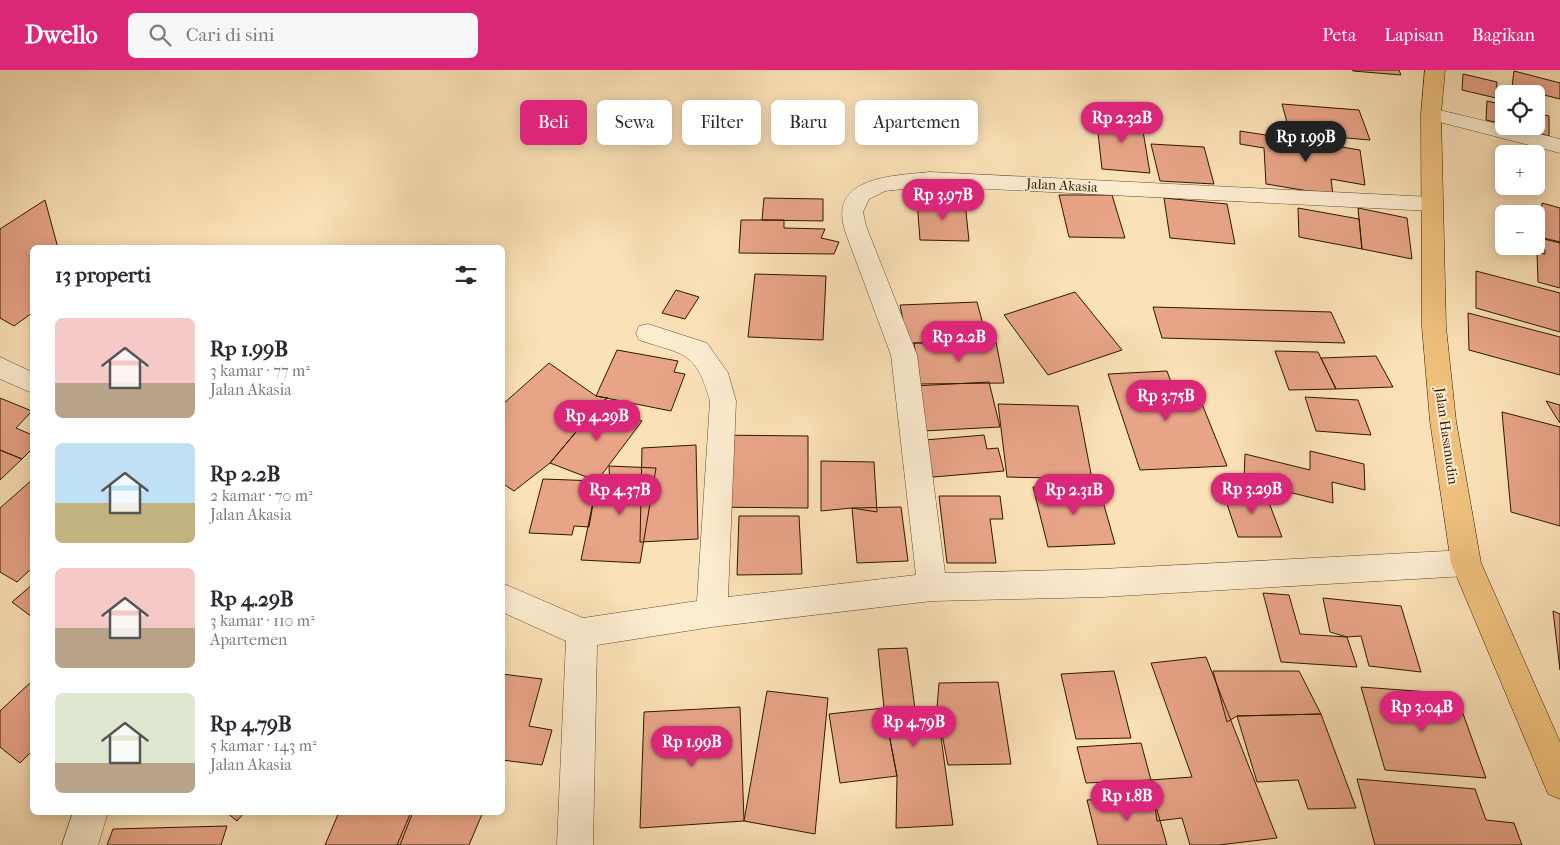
<!DOCTYPE html>
<html lang="id">
<head>
<meta charset="utf-8">
<style>
	body { margin:0; font-family:"IM FELL French Canon",serif; background:#f7f7f7; color:#2b2b33; height:100vh; display:flex; flex-direction:column; font-size:19px; white-space:nowrap }
	* { box-sizing:border-box; margin:0 }
	p { font-size:16px; color:#7c7c81 }
	.icon { flex:none; width:28px; height:28px; fill:none; stroke:currentColor; stroke-width:2; stroke-linecap:round; stroke-linejoin:round }
	.map { position:relative; flex:1; overflow:hidden }
	.sheet { position:absolute; left:30px; top:175px; width:475px; height:570px; display:flex; flex-direction:column; background:#fff; border-radius:8px; box-shadow:0 2px 12px #0003 }
	.sheet>* { flex:none }
	.top-card { position:absolute; left:520px; top:30px; width:475px; height:45px; display:flex; gap:10px }
	.buttons { position:absolute; left:1495px; top:15px; display:grid; gap:10px }
	.buttons a { display:grid; place-items:center; width:50px; height:50px; border-radius:8px; background:#fff; box-shadow:0 2px 12px #0003; font-size:25px }
	.price { position:absolute; translate:-50% -42px; padding:0 11px; border-radius:18px; background:#db2777; color:#fff; font-size:16px; line-height:32px; filter:drop-shadow(0 1px 2px #0008) }
	.price::after { content:''; position:absolute; left:50%; top:30px; width:15px; height:11px; margin-left:-8px; background:inherit; clip-path:polygon(0 0,100% 0,50% 100%) }
	.price.selected { background:#222; color:#fff }
	ul { padding:0; list-style:none }
	li { display:flex; align-items:center; gap:15px; height:125px; padding:0 25px }
	li span { display:grid; place-items:center; flex:none; width:140px; height:100px; border-radius:8px; color:#555 }
	li>.icon { margin-inline-start:auto }
	span .icon { width:60px; height:60px; fill:#fffc; stroke-width:1 }
	li b { font-size:21px }
	h2 { display:flex; justify-content:space-between; align-items:center; height:60px; padding:0 25px; font-size:21px }
	.tag { padding:0 18px; border-radius:8px; background:#fff; box-shadow:0 2px 12px #0003; font-size:18px; line-height:45px }
	.tag.selected { background:#db2777; color:#fff }
	header { display:flex; align-items:center; gap:30px; box-sizing:border-box; height:70px; padding:0 25px; background:#db2777; color:#fff }
	header strong { font-size:24px }
	nav { display:flex; gap:28px; margin-inline-start:auto; font-size:18px }
	.search { width:350px; height:45px; background:#f7f7f7; display:flex; align-items:center; gap:12px; box-sizing:border-box; padding:0 18px; border-radius:8px; color:#7c7c81; font-size:19px }
	.map>svg:first-child { display:block }
</style>
</head>
<body>
<header>
<strong>Dwello</strong>
<div class="search"><svg class="icon" aria-label="search" viewBox="0 0 24 24"><circle cx="10" cy="10" r="6"/><path d="M15 15l6 6"/></svg>Cari di sini</div>
<nav><a>Peta</a><a>Lapisan</a><a>Bagikan</a></nav>
</header>
<div class="map">
<svg width="1560" height="775" viewBox="0 0 1560 775">
	<rect width="100%" height="100%" fill="#fbe1b7"/>
	<filter id="stains"><feTurbulence type="fractalNoise" baseFrequency=".004" numOctaves="4"/><feColorMatrix values="0 0 0 0 .2 0 0 0 0 .09 0 0 0 0 .02 0 0 0 .5 -.17"/></filter>
	<radialGradient id="worn" r=".72"><stop offset=".6" stop-color="#630" stop-opacity="0"/><stop offset="1" stop-color="#630" stop-opacity=".3"/></radialGradient>
	<path fill="#e8a487" stroke="#2b1800" d="M1352 0H1399L1401 5 1353 1Z
		M1514 1 1560 13V29L1512 17Z
		M1463 4 1497 12 1496 28 1462 20Z
		M1487 31 1504 35V54L1486 50Z
		M1282 34 1359 40 1370 70 1290 63Z
		M1536 43 1549 46V66L1511 56H1536Z
		M1096 45 1141 49 1150 103 1102 99Z
		M1240 61 1360 80 1365 115 1331 109 1333 125 1266 114 1264 78 1240 74Z
		M1151 74 1204 77 1214 114 1160 111Z
		M1059 125H1112L1125 168 1069 167Z
		M764 128 823 129V151L762 150Z
		M1164 128 1227 134 1235 174 1170 168Z
		M45 130 58 178H32V243L14 256 0 248V159Z
		M917 131 965 132 969 171 920 170Z
		M1542 133 1560 138V173L1536 167V147L1541 148Z
		M1298 138 1359 149 1362 179 1299 167Z
		M1358 138 1407 148 1412 189 1362 179Z
		M741 150H784V158L825 159 821 168 839 172 834 184 739 183Z
		M1544 168 1560 172V218L1538 212 1537 182 1545 184Z
		M1476 201 1560 223V262L1476 238Z
		M755 204 826 206 823 270 748 267Z
		M676 220 699 227 685 249 662 243Z
		M1075 222 1122 280 1048 305 1004 245Z
		M977 232 988 273H914L908 276 900 235Z
		M1153 237 1331 242 1345 273 1162 268Z
		M1468 243 1560 267V305L1469 280Z
		M996 272 1004 313 920 314 914 273Z
		M617 280 678 291 674 302 685 304 671 341 596 326Z
		M1275 281 1318 282 1336 319 1289 320Z
		M1376 286 1393 317 1336 319 1321 288Z
		M549 293 596 326 608 328 601 332 550 393 514 421 502 413V335Z
		M1167 301 1172 315 1194 314 1227 396 1140 400 1108 304Z
		M989 312 1000 357 904 362 895 317Z
		M1305 327 1358 330 1371 365 1316 361Z
		M0 328 32 341 16 358 32 365V379L22 389 0 380Z
		M1546 331 1560 335V353L1556 347Z
		M601 332 642 351 597 411 550 393Z
		M998 334 1078 336 1092 409 1007 407Z
		M1502 342 1560 357V456L1511 442Z
		M711 365 808 366V438L705 437Z
		M984 365 987 379 998 378 1004 401 933 407 925 370Z
		M696 375 698 469 640 472 642 378Z
		M0 380 22 389 0 410Z
		M1310 381 1364 394 1365 420 1332 412 1333 433 1244 411 1245 384 1310 400Z
		M821 391 874 392 877 442 852 438 821 441Z
		M609 396 656 398 640 493 581 490 596 418 610 415Z
		M543 409 597 411 589 457 574 456 572 465 529 463Z
		M32 410V498L17 512 0 502V438Z
		M1098 414 1115 474 1048 477 1033 417Z
		M1223 422H1265L1282 467H1238Z
		M939 426H1000L1003 449H990L996 493H947Z
		M901 437 908 491 857 493 852 438Z
		M739 446H799L802 504 737 505Z
		M32 515V547L12 532Z
		M1263 523 1289 525 1300 564 1347 567 1357 597 1281 592Z
		M1323 528 1401 536 1421 602 1369 596 1361 566 1347 567 1330 562Z
		M1553 541 1560 544V600Z
		M907 578 915 639 937 638 953 755 896 758 897 706 884 638 878 579Z
		M1206 587 1277 768 1219 775H1190L1182 748 1157 751 1151 710 1192 707 1151 593Z
		M1114 601 1131 668 1076 669 1061 604Z
		M1213 601H1299L1321 644 1237 646 1227 652Z
		M502 604 542 609 529 656 552 660 542 695 502 690Z
		M32 611V681L20 693 0 677V641Z
		M998 612 1011 694 948 695 937 638 939 613Z
		M1361 617 1456 624 1486 708 1385 700Z
		M767 621 828 628 815 764 744 751Z
		M740 637 744 751 640 758 644 642Z
		M884 638 897 706 840 713 829 644Z
		M1321 644 1356 738 1308 739 1298 710 1257 712 1237 646Z
		M1141 673 1151 710 1086 713 1077 677Z
		M1357 709 1475 719 1486 750 1514 753 1522 775H1375Z
		M1153 726 1167 775H1098L1087 730Z
		M226 742H245L237 751Z
		M339 742H413L400 775H325Z
		M411 742H483L469 775H397Z
		M227 756 221 775H107L113 759Z"/>
	<g fill="none" stroke-linecap="round" stroke-linejoin="round">
		<g stroke="#5f4a2e" stroke-width="1">
			<path id="minor" d="M1431 38 1560 69V83L1424 48 1421 44 1424 40Z
				M930 102 1432 127 1440 129 1443 134 1440 139 1432 141 930 116 885 121 869 129 863 142 866 156 917 285 945 503 1102 499 1466 480 1477 484 1481 493 1477 502 1466 506 1102 527 932 531 712 557 597 575 593 775H557L566 571 502 542V513L583 548 697 531 710 331C696 281 685 285 639 270L636 263 639 256 648 254 707 273 728 303 736 331 728 527 916 505 891 285 845 161C828 106 893 106 930 102Z
				M0 287 32 302V323L0 309Z
				M73 742H108L98 775H62Z"/>
		</g>
		<g stroke="#2b1800" stroke-width="1">
			<path id="major" d="M1425 0H1445L1441 44 1446 257 1456 351 1481 493 1560 672V729L1548 724 1451 493 1430 351 1422 257 1421 44Z"/>
		</g>
		<use href="#minor" fill="#fcecd0" fill-rule="evenodd"/>
		<use href="#major" fill="#eec07c" fill-rule="evenodd"/>
	</g>
	<g text-anchor="middle" stroke-width="4" stroke-linejoin="round" paint-order="stroke">
		<g font-size="14" fill="#2b1800" stroke="#fcecd0">
			<text transform="translate(1062 115) rotate(3)" y="5">Jalan Akasia</text>
			<text transform="translate(1447 366) rotate(82)" y="5">Jalan Hasanudin</text>
		</g>
	</g>
	<rect width="100%" height="100%" filter="url(#stains)"/>
	<rect width="100%" height="100%" fill="url(#worn)"/>
</svg>
<div class="buttons">
<a><svg class="icon" aria-label="locate" viewBox="0 0 24 24"><circle cx="12" cy="12" r="6"/><path d="M12 2v4M12 18v4M2 12h4M18 12h4"/></svg></a>
<a>+</a>
<a>−</a>
</div>
<b class="price" style="left:1122px;top:74px">Rp 2.32B</b>
<b class="price selected" style="left:1306px;top:93px">Rp 1.99B</b>
<b class="price" style="left:943px;top:151px">Rp 3.97B</b>
<b class="price" style="left:959px;top:293px">Rp 2.2B</b>
<b class="price" style="left:1166px;top:352px">Rp 3.75B</b>
<b class="price" style="left:597px;top:372px">Rp 4.29B</b>
<b class="price" style="left:1252px;top:445px">Rp 3.29B</b>
<b class="price" style="left:620px;top:446px">Rp 4.37B</b>
<b class="price" style="left:1074px;top:446px">Rp 2.31B</b>
<b class="price" style="left:1422px;top:663px">Rp 3.04B</b>
<b class="price" style="left:914px;top:678px">Rp 4.79B</b>
<b class="price" style="left:692px;top:698px">Rp 1.99B</b>
<b class="price" style="left:1127px;top:752px">Rp 1.8B</b>
<div class="top-card">
<a class="tag selected">Beli</a>
<a class="tag">Sewa</a>
<a class="tag">Filter</a>
<a class="tag">Baru</a>
<a class="tag">Apartemen</a>
</div>
<section class="sheet">
<h2>13 properti<svg class="icon" aria-label="filters" viewBox="0 0 24 24"><path d="M4 7h16M4 17h16"/><circle cx="9" cy="7" r="2"/><circle cx="15" cy="17" r="2"/></svg></h2>
<ul>
<li><span style="background:linear-gradient(#f6c9c9 65%,#b9a48a 0)"><svg class="icon" aria-label="home" viewBox="0 0 24 24"><path d="M3 11l9-7 9 7M6 9v11h12V9"/></svg></span><div><b>Rp 1.99B</b><p>3 kamar · 77 m²</p><p>Jalan Akasia</p></div></li>
<li><span style="background:linear-gradient(#bfe0f5 60%,#c2b280 0)"><svg class="icon" aria-label="home" viewBox="0 0 24 24"><path d="M3 11l9-7 9 7M6 9v11h12V9"/></svg></span><div><b>Rp 2.2B</b><p>2 kamar · 70 m²</p><p>Jalan Akasia</p></div></li>
<li><span style="background:linear-gradient(#f6c9c9 60%,#b9a48a 0)"><svg class="icon" aria-label="home" viewBox="0 0 24 24"><path d="M3 11l9-7 9 7M6 9v11h12V9"/></svg></span><div><b>Rp 4.29B</b><p>3 kamar · 110 m²</p><p>Apartemen</p></div></li>
<li><span style="background:linear-gradient(#dfe7d0 70%,#b9a48a 0)"><svg class="icon" aria-label="home" viewBox="0 0 24 24"><path d="M3 11l9-7 9 7M6 9v11h12V9"/></svg></span><div><b>Rp 4.79B</b><p>5 kamar · 143 m²</p><p>Jalan Akasia</p></div></li>
</ul>
</section>
</div>
</body>
</html>
